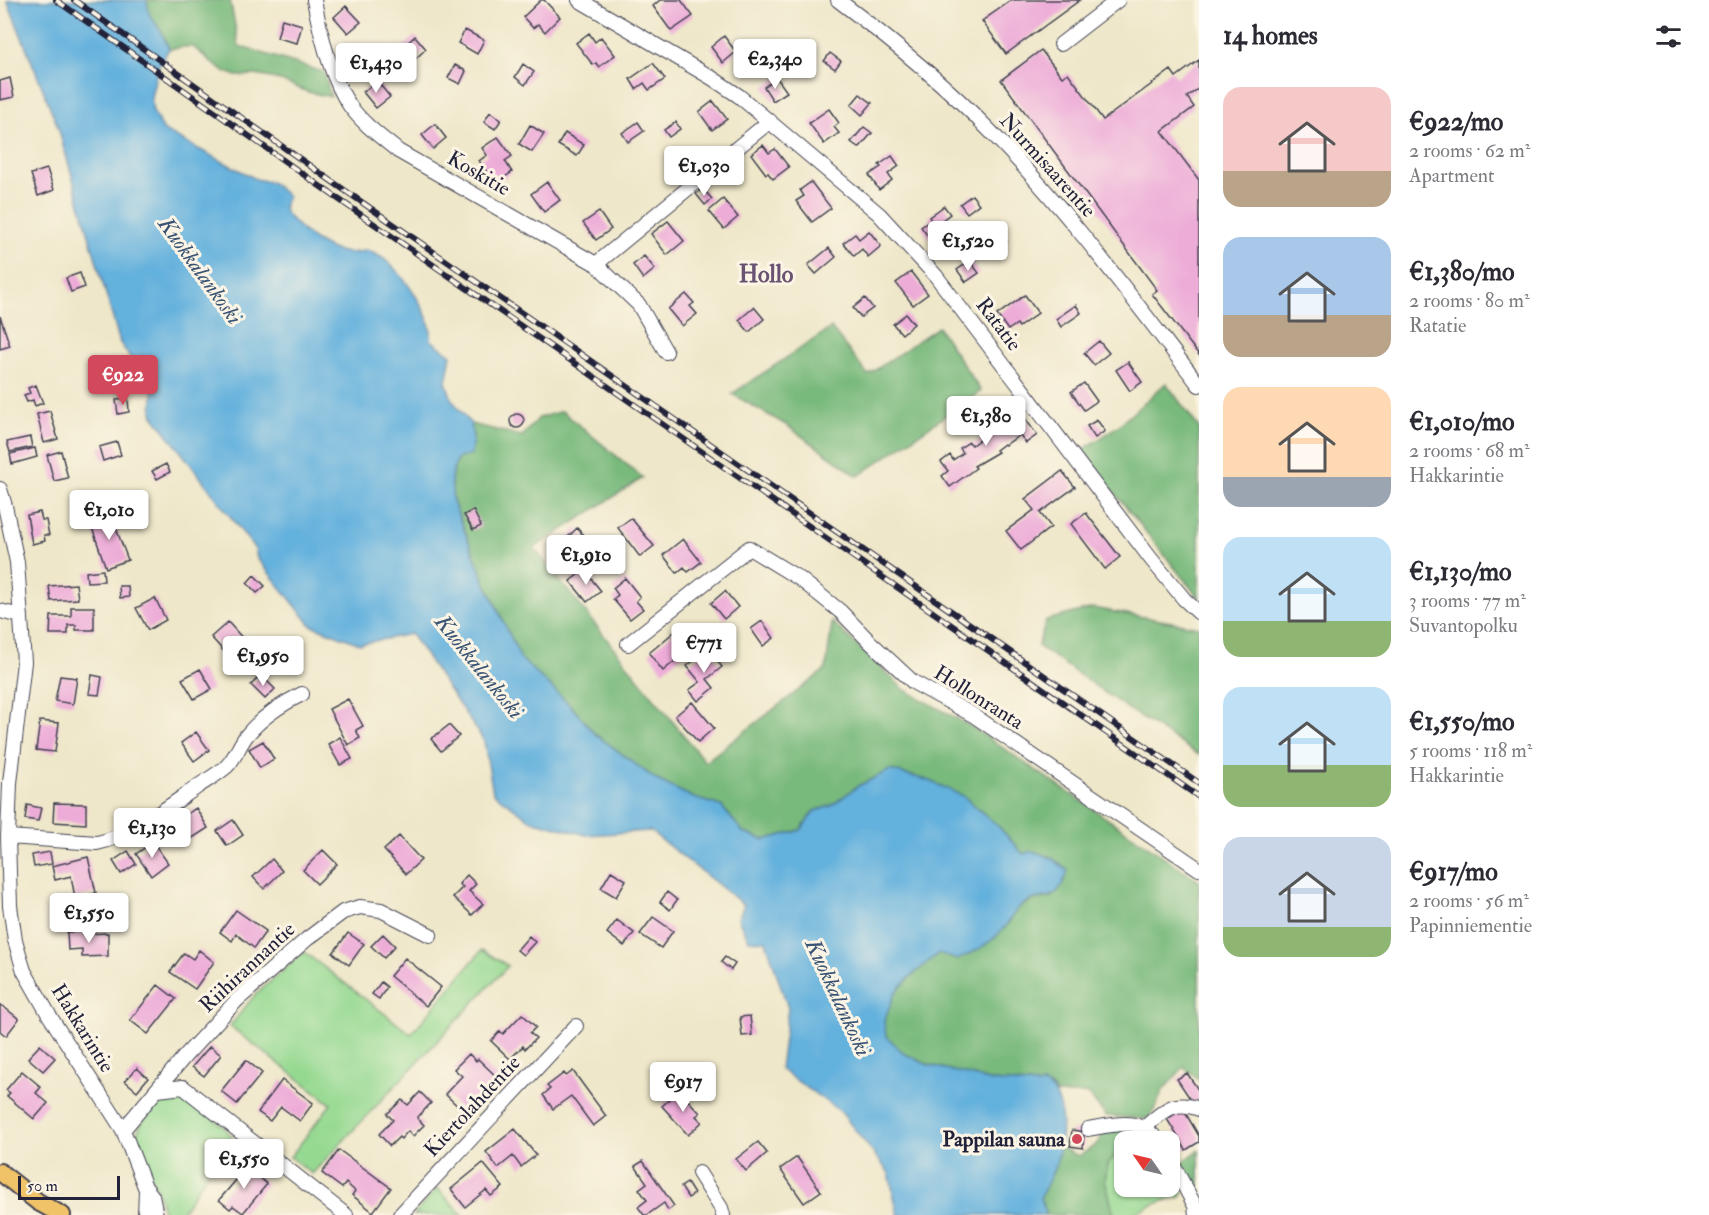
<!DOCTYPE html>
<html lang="en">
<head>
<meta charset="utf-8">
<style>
	body { margin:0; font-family:"IM FELL Double Pica",serif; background:#f7f7f7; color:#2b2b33; height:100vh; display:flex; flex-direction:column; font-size:22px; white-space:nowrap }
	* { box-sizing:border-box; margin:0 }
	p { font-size:20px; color:#7c7c81 }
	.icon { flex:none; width:33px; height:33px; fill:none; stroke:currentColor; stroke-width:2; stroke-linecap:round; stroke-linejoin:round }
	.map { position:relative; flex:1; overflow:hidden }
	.drawer { display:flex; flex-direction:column; background:#fff; width:510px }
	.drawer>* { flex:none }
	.needle { width:39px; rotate:304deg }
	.tools { position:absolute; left:1114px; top:1131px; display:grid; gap:12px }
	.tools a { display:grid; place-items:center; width:66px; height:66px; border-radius:12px; background:#fff; box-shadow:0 2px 4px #0004; font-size:30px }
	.scale { position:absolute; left:18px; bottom:15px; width:102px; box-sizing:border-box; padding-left:6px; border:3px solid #22223b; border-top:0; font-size:16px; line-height:21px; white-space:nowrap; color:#22223b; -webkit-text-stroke:4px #fcf5e5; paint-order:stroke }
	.price { position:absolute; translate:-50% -51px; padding:0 14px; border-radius:6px; background:#fff; color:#222; font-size:20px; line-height:39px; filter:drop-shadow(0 2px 3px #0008) }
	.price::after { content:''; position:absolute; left:50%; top:36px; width:18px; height:14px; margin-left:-9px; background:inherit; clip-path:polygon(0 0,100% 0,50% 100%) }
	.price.on { background:#d1495b; color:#fff }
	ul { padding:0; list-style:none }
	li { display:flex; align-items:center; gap:18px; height:150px; padding:0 24px }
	li span { display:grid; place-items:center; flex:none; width:168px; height:120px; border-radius:18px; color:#555 }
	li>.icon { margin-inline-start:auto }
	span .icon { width:72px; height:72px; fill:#fffc; stroke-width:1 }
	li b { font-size:26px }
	h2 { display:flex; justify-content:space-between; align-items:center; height:72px; padding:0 24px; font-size:26px }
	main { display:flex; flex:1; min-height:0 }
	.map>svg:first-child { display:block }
</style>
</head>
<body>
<main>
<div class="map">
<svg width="1199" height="1215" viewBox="0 0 1199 1215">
	<rect width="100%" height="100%" fill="#fcf5e5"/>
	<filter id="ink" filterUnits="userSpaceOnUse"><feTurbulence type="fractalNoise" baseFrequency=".0167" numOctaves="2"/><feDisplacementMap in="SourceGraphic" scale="12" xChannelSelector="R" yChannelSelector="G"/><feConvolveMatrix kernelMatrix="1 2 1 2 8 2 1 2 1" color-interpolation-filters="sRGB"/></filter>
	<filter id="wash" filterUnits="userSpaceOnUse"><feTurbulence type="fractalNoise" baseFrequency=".008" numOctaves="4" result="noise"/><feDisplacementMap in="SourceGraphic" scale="24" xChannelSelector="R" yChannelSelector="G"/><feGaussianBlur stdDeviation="1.35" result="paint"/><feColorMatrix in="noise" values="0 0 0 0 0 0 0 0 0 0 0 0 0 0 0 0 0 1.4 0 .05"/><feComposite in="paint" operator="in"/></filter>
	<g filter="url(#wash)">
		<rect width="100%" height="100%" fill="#eee7c9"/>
		<path fill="#95d991" stroke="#5c7e66" stroke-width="1.5" d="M482 950 508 966 312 1174 290 1157 331 1104 230 1026 254 996 304 952 411 1034Z
			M177 1098C195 1101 220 1122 232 1136L180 1215H164L157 1189 137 1146V1133L142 1122 153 1108 166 1099Z
			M1125 1146V1186H1170V1169L1183 1191 1181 1197 1172 1198 1152 1205 1132 1215H1114L1104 1179 1109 1162Z
			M437 1188 463 1215H414Z"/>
		<path fill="#78b97b" stroke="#4d6e5b" stroke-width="1.5" d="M147 0H230L239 46 324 72 331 97 308 92 276 79 256 75 236 76 220 69 192 46 169 49 161 31 148 14Z
			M938 327 981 391 858 476 786 425 732 394 831 328 868 375Z
			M1166 383 1199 428V598L1081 451 1118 426Z
			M562 411 643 478 534 548 705 762 826 669 832 622 905 690 972 727 1199 881V1080L1184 1067 1163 1090 1153 1112 1146 1119 1106 1116 1088 1094H1056L1053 1089 1043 1084 1037 1085 992 1081 926 1064 903 1053 893 1045 886 1035 884 1021 895 993 910 977 940 952 1004 929 1019 907 1035 899 1052 897V858L1033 851 1023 854 999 827 963 796 930 781 891 770 858 786 831 806 814 811 801 830 764 840 744 833 721 806 694 798 657 780 595 734 570 705 521 659 485 582 453 502 451 478 457 459 473 439 471 424 522 436 539 418Z
			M1093 608 1199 627V755L1131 711 1038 646 1046 620Z
			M1123 1130 1127 1141 1125 1142V1146L1109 1162 1105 1179 1114 1215H1045L1046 1212 1040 1198C1047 1180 1056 1167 1059 1147L1079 1156 1095 1146 1105 1132Z
			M1199 1150V1194L1179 1165Z"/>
		<path fill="#64b1dd" stroke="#436a8c" stroke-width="1.5" d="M7 0H147L149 14 161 31 169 49 158 67 151 97 153 112 164 131 256 179 271 182 288 196C287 198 284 204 284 205 283 212 288 216 293 221 311 241 340 260 367 250 373 253 379 256 384 259 403 273 434 317 431 340L451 355 446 382 452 400 471 424 473 439 471 454 457 459 451 478 453 502 485 582 521 659 570 705 595 734 657 780 694 798 721 806 744 833 764 840 801 830 814 811 831 806 858 786 890 770 930 781 963 796 999 827 1023 854 1032 851 1052 858 1068 871C1054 911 1043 888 1019 907 1013 913 1009 923 1003 929 989 945 976 951 957 960L939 953 910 977 895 993 884 1021 886 1035 903 1053 926 1064 992 1081 1037 1085 1043 1084C1068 1092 1063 1143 1056 1163 1053 1174 1045 1187 1040 1198L1046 1212 1045 1215H898L889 1173 841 1112 780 1069 788 1008 766 941 749 940 738 919 744 905 650 831 586 835 531 820 493 793 484 741 411 634 360 644 311 625 257 558 255 549 152 414 153 391 120 343 58 127Z"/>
		<g id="blocks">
			<path fill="#edacd8" d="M541 0H544L560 17 545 32 538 24 533 28 523 17Z
				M660 0H681L693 16 671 31 653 6Z
				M1012 0H1080L1006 54 982 21Z
				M346 6 361 22 348 33 334 17Z
				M282 19 302 25 297 43 277 38Z
				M465 30 484 40 477 54 458 43Z
				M589 33 595 42 601 37 615 55 599 67 596 63 593 65 576 43Z
				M415 36 426 49 413 61 402 48Z
				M724 36 736 52 723 63 711 47Z
				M1041 50 1062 77 1068 73 1103 120 1171 70 1176 77 1199 60V88L1187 97 1194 107 1162 131 1199 180V355L1152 294 1157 290 1001 80Z
				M830 53 841 61 835 69 824 61Z
				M653 63 665 79 649 90 644 83 636 89 630 79Z
				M523 64 534 72 525 85 515 77Z
				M455 65 466 71 460 84 448 78Z
				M10 78 14 97 0 100V81Z
				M777 78 787 92 773 101 764 87Z
				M377 81 390 97 376 108 363 92Z
				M860 94 872 103 862 115 851 105Z
				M713 101 727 119 712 130 699 112Z
				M829 109 839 123 834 127 839 133 824 144 809 123Z
				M490 112 501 120 495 129 484 122Z
				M638 122 644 131 628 142 622 133Z
				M676 122 680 129 669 137 664 130Z
				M435 124 446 138 433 149 422 135Z
				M530 125 544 134 532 152 519 144Z
				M864 127 872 133 859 148 851 142Z
				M565 133 584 145 577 156 558 145Z
				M498 137 512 156 505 161 512 172 495 184 479 161 487 155 482 148Z
				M763 145 769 153 775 149 789 167 773 179 768 173 766 174 751 154Z
				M892 156 899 166 888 174 892 180 879 190 869 175 881 167 879 165Z
				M47 169 54 190 38 196 31 174Z
				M547 182 560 200 544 212 531 194Z
				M811 182 831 208 812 222 796 201 804 196 800 190Z
				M703 189 712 199 705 205 696 194Z
				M972 195 979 204 967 213 960 204Z
				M723 199 738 217 724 229 709 211Z
				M944 206 950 214 937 224 943 232 931 240 921 227 931 220 929 217Z
				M599 212 611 229 596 240 583 223Z
				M668 221 684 241 667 255 651 234Z
				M996 228 1007 242 996 251 985 236Z
				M869 231 881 246 868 257 862 249 854 256 843 243 855 234 859 239Z
				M829 248 836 257 816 274 808 265Z
				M644 256 655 269 643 279 633 265Z
				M970 261 979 273 966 282 957 270Z
				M911 272 928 294 913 305 896 283Z
				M80 273 85 287 71 292 66 278Z
				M686 294 694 303 690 306 697 314 682 326 668 309Z
				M1025 295 1038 313 1019 327 1017 324 1008 330 997 315Z
				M865 298 873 308 861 317 853 308Z
				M1076 305 1081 313 1061 327 1056 319Z
				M754 307 764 319 749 332 739 320Z
				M906 314 914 324 902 334 893 324Z
				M0 316 10 346 0 349Z
				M1099 341 1109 353 1094 365 1084 353Z
				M1128 362 1142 382 1130 391 1116 370Z
				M116 366 121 382 108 386 103 370Z
				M1084 383 1097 401 1084 410 1071 392Z
				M36 385 43 403 35 406 33 400 27 402 24 395 30 393 28 388Z
				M128 398 129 412 118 414 116 400Z
				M50 411 58 439 44 443 37 414Z
				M1007 413 1012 421 1022 414 1037 435 1026 443 1020 435 1005 445 1004 444 996 450 998 452 974 466 976 468 950 487 942 476 948 471 941 462 950 455 953 460 963 453 960 448 969 442 972 445 984 436 981 432 992 425 994 428 1005 421 1002 417Z
				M510 421a7 7 0 1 1 14 0a7 7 0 1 1-14 0Z
				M1097 420 1105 431 1095 438 1087 426Z
				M30 437 32 447 10 452 7 442Z
				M117 442 121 455 103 461 99 447Z
				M35 448 37 457 12 464 10 454Z
				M61 451 68 478 54 481 47 455Z
				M166 464 170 472 157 479 152 471Z
				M1062 471 1075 487 1040 513 1051 527 1021 550 1006 531 1034 510 1025 499Z
				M473 510 481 526 473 530 464 515Z
				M40 512 42 520H46L49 535H44L45 541 32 544 27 515Z
				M1086 513 1120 557 1105 569 1071 524Z
				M111 515 128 560 106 568 90 522Z
				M631 518 654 546 640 557 618 528Z
				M577 528 586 538 575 547 567 538Z
				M683 539 701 562 688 572 684 567 677 573 663 555Z
				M103 570 104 581 87 582 86 572Z
				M584 570 601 591 587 602 570 581Z
				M254 575 265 586 257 593 247 583Z
				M625 578 640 597 636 601 643 609 630 619 613 599 618 595 613 588Z
				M76 584 78 599 51 601 49 586Z
				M119 586H128L129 597 120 598Z
				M725 591 738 607 724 619 711 603Z
				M155 598 166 620 148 630 136 608Z
				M71 607H94V630H76V625H68V634H50L51 616H71Z
				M762 621 774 638 763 646 751 629Z
				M228 622 253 650 236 665 211 637Z
				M674 632 689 649 663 671 649 653Z
				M708 649 722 667 707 679 714 688 698 701 689 690 700 682 687 666Z
				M200 669 212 689 194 699 182 679Z
				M92 675 102 677 99 695 89 694Z
				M261 675 275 689 265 699 251 685Z
				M60 676 77 678 73 704 55 701Z
				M348 699 363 726 356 730 360 738 348 745 329 709Z
				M692 702 714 728 698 742 675 716Z
				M40 721 59 723 55 752 36 750Z
				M449 725 459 736 441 751 431 739Z
				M196 732 209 750 194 761 181 743Z
				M340 737 352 759 340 765 328 744Z
				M263 741 274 759 260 768 249 749Z
				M54 803 86 804V824L53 822Z
				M27 805 41 808 38 821 25 819Z
				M196 808 208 828 191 839 179 819Z
				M233 820 243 835 227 846 217 831Z
				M399 836 421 860 406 874 384 850Z
				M153 842 168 863 151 876 136 854Z
				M323 850 337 864 317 884 303 870Z
				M128 851 136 864 121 874 113 861Z
				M50 852 52 864 34 867 32 855Z
				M88 857 96 893 75 898 71 876 55 880 52 866Z
				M272 859 282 871 264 889 253 877Z
				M611 871 626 880 616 897 601 888Z
				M467 875 476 884 469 891 483 904 472 915 453 897 463 887 459 884Z
				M667 892 677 900 670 910 660 902Z
				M108 896 111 905 100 908 98 899Z
				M236 910 266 931 254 948 236 934 232 941 220 932Z
				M653 917 673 931 661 948 640 934Z
				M617 920 634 933 624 946 607 933Z
				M83 931V934L108 933V956L82 957V949L68 950 67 932Z
				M348 933 364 944 349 965 333 953Z
				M383 934 395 946 384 958 371 946Z
				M529 936 535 942 523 955 517 950Z
				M199 950 214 962 195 989 170 972 184 953 193 959Z
				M725 957 735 964 731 970 721 962Z
				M405 958 441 987 426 1006 390 976Z
				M381 982 387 987 379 999 372 994Z
				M158 985 176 999 148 1034 130 1020Z
				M0 1004 19 1019 6 1036 0 1031Z
				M522 1014 536 1027 530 1033 536 1038 525 1049 523 1046 510 1059 491 1041 500 1031 503 1034Z
				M750 1016 752 1035 742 1036 740 1017Z
				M40 1045 55 1058 43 1071 28 1058Z
				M210 1046 221 1055 204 1076 192 1067Z
				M469 1054 476 1061 478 1059 498 1078 465 1113 445 1094 462 1076 454 1069Z
				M246 1060 262 1073 237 1104 221 1091Z
				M137 1068 148 1078 137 1091 125 1081Z
				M683 1068 692 1078 682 1087 673 1078Z
				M22 1071 41 1087 36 1093 48 1103 34 1119 7 1096 10 1093 6 1090Z
				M573 1071 606 1116 593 1126 571 1096 553 1109 543 1095 550 1089 547 1086 564 1073 566 1076Z
				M1187 1073 1199 1091V1099L1193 1103 1177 1079Z
				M282 1080 313 1103 300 1121 281 1107 270 1121 258 1112Z
				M679 1091 700 1113 696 1116 702 1122 688 1135 662 1106Z
				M420 1092 431 1103 417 1118 424 1125 413 1136 408 1131 401 1139 399 1137 390 1146 379 1134 393 1120 387 1114 402 1100 408 1105Z
				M1183 1109 1199 1136V1142L1186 1150 1167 1119Z
				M515 1129 536 1155 521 1167 513 1156 498 1168 486 1152Z
				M1072 1130 1084 1132 1083 1148 1070 1146Z
				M758 1142 767 1153 746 1171 736 1159Z
				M339 1150 391 1188 373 1212 352 1195 355 1191 346 1183 342 1188 322 1173Z
				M797 1157 821 1191 804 1203 780 1169Z
				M643 1161 674 1206 668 1210 664 1203 647 1215H644L638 1207 647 1200 639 1189 647 1183 635 1166Z
				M483 1163 503 1187 491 1196 486 1190 465 1207 451 1189Z
				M249 1165 259 1173 257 1175 267 1184 243 1213 233 1206 230 1209 219 1200Z
				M687 1183 694 1194 688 1198 681 1187Z"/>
		</g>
	</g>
	<g filter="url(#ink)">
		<use href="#blocks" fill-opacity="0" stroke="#414050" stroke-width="1.5"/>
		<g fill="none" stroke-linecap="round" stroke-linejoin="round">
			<g stroke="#414050" stroke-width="16">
				<path id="minor" d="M314 0C320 32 331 79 350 106 363 124 381 137 398 151L596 264 639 305 666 352
					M579 0 712 78 739 96 879 214 936 276 1151 559 1184 599 1199 613
					M838 0C891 40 944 83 990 131 1067 209 1132 298 1199 385
					M1061 44 1118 0
					M596 264 770 121
					M0 489 5 506 17 562 24 662 10 783 8 837 10 906 15 940 24 971 49 1015 123 1130 145 1187 152 1196 156 1215
					M0 611 21 616
					M628 644 749 548 800 579 841 612 869 641 913 682 973 715 1199 869
					M8 837 97 843C131 836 168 807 197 787 207 780 218 774 227 766 236 757 239 745 247 735 261 718 282 704 302 694
					M158 1090 183 1087 346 1215
					M1145 1127C1164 1111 1173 1099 1199 1109
					M1088 1129C1115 1124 1140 1116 1159 1142
					M123 1130 185 1056 237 1000 307 939 343 912 360 907 381 910 430 935
					M1170 1159 1195 1206 1196 1215
					M699 1173 721 1208 723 1215
					M145 1215 146 1190
					M400 1215 576 1026"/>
			</g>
			<g stroke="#414050" stroke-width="20">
				<path id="major" d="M0 1172 38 1202 62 1215"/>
			</g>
			<use href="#minor" stroke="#fff" stroke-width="14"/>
			<use href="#major" stroke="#f0c369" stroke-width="16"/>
			<g stroke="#22223b" stroke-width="6">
				<path id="rail" d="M56 0 334 196 1199 797
					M74 0 340 187 1199 783"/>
			</g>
			<use href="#rail" stroke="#fcf5e5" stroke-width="4" stroke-dasharray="11" stroke-linecap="butt"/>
		</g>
	</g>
	<circle fill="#d1495b" stroke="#fcf5e5" stroke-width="2" cx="1077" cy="1139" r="6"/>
	<g text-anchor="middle" stroke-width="6" stroke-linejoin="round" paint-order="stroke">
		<g font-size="21" fill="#22223b" stroke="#fcf5e5">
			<text transform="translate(1048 165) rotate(48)" y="7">Nurmisaarentie</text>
			<text transform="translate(479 173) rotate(30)" y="7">Koskitie</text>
			<text transform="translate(999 324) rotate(53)" y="7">Ratatie</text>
			<text transform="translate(979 697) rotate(32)" y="7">Hollonranta</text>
			<text transform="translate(247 967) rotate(-43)" y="7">Riihirannantie</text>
			<text transform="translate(83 1028) rotate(58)" y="7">Hakkarintie</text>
			<text transform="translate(472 1106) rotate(-47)" y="7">Kiertolahdentie</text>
		</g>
		<g font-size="21" font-weight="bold" fill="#22223b" stroke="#fcf5e5" text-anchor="end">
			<text x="1065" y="1146">Pappilan sauna</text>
		</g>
		<g font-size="22" font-style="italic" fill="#395474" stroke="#fcf5e5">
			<text transform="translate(201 270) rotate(54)" y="8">Kuokkalankoski</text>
			<text transform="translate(480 666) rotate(51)" y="8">Kuokkalankoski</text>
			<text transform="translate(839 997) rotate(65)" y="8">Kuokkalankoski</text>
		</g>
		<g font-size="24" font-weight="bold" fill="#695272" stroke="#fcf5e5">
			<text x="766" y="282">Hollo</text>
		</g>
	</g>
</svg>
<div class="tools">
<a><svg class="needle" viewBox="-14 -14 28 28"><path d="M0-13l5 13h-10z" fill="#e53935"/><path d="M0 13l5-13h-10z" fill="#7c7c81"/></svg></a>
</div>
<div class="scale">50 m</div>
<b class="price" style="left:775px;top:90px">€2,340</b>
<b class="price" style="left:376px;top:94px">€1,430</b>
<b class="price" style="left:704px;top:197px">€1,030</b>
<b class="price" style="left:968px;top:272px">€1,520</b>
<b class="price on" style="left:123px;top:406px">€922</b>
<b class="price" style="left:986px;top:447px">€1,380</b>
<b class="price" style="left:109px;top:541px">€1,010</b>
<b class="price" style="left:586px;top:586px">€1,910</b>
<b class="price" style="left:704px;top:674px">€771</b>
<b class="price" style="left:263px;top:687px">€1,950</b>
<b class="price" style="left:152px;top:859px">€1,130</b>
<b class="price" style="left:89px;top:944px">€1,550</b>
<b class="price" style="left:683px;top:1113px">€917</b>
<b class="price" style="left:244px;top:1190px">€1,550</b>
</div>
<section class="drawer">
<h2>14 homes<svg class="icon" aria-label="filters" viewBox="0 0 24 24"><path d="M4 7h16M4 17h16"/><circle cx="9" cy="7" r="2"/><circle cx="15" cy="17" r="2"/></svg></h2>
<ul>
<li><span style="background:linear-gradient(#f6c9c9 70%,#b9a48a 0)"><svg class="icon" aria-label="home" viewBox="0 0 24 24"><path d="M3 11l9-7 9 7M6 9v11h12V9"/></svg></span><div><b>€922/mo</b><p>2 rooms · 62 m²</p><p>Apartment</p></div></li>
<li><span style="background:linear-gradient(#a9c7e8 65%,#b9a48a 0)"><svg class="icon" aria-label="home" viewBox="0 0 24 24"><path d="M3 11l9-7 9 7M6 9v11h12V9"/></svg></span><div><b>€1,380/mo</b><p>2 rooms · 80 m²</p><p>Ratatie</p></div></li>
<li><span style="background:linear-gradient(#ffd9b3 75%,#9aa5b1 0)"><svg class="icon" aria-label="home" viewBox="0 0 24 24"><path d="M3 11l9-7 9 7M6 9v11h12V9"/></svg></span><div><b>€1,010/mo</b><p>2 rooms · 68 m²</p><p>Hakkarintie</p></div></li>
<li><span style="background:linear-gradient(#bfe0f5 70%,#8fb573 0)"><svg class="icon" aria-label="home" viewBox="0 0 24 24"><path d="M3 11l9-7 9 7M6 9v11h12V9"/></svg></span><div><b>€1,130/mo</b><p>3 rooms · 77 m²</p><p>Suvantopolku</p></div></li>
<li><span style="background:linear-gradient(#bfe0f5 65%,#8fb573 0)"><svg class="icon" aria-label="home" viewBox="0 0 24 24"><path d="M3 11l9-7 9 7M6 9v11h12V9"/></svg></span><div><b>€1,550/mo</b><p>5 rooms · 118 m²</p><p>Hakkarintie</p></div></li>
<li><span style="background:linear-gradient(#c9d6e8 75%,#8fb573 0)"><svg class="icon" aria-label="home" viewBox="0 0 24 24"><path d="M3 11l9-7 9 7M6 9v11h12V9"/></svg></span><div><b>€917/mo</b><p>2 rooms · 56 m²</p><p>Papinniementie</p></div></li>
</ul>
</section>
</main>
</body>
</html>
